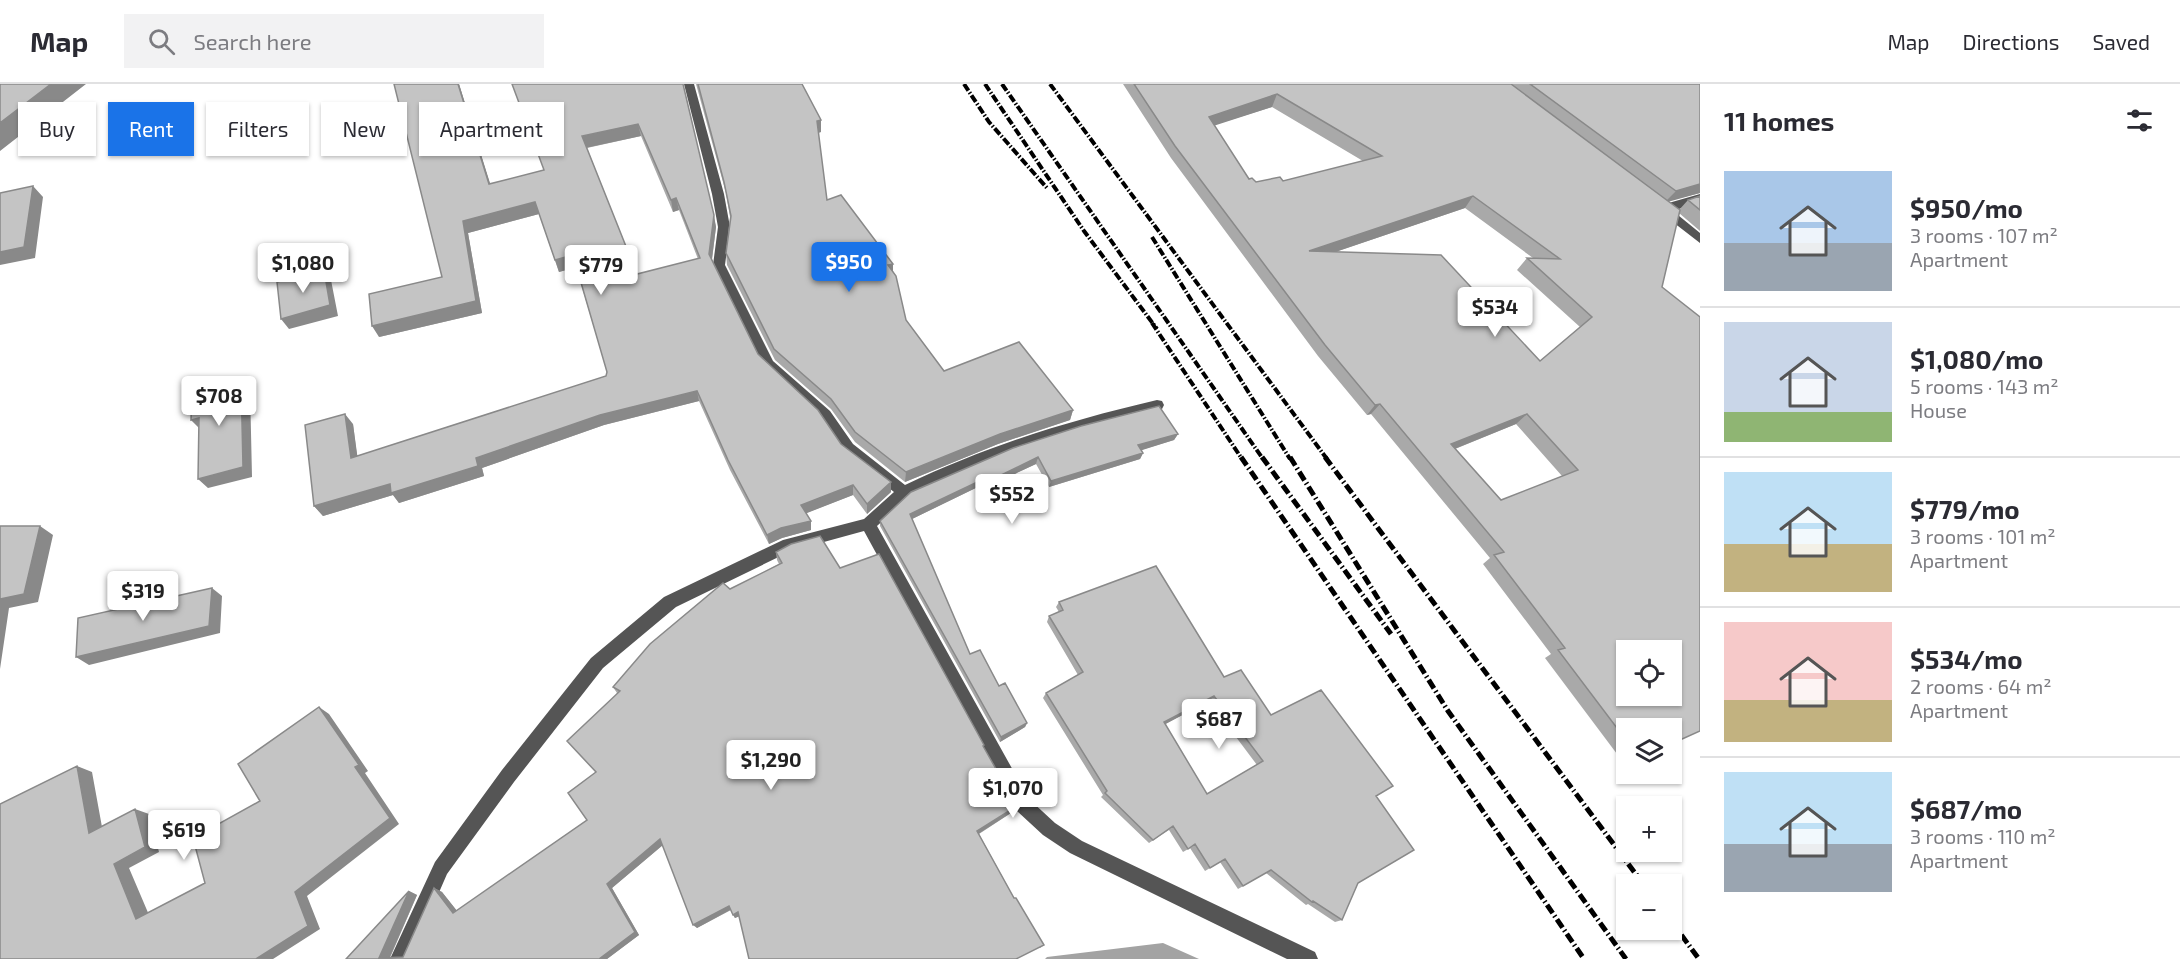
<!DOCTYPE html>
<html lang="en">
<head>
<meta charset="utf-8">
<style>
	body { margin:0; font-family:"Exo 2",sans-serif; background:#f2f2f3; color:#2b2b33; height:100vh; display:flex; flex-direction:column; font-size:22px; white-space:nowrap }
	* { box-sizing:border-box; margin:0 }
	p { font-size:20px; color:#7c7c81 }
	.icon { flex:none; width:33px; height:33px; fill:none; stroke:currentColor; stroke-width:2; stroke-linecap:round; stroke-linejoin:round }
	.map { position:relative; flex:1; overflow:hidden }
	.details { display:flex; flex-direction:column; background:#fff; width:480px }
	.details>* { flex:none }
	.guide { position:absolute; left:18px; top:18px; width:570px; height:54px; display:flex; gap:12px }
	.fabs { position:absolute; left:1616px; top:556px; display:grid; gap:12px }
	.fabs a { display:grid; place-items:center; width:66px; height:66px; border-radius:0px; background:#fff; box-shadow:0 2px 4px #0004; font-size:30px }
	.price { position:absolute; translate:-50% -51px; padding:0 14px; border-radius:6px; background:#fff; color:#222; font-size:20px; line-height:39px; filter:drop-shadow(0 2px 3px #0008) }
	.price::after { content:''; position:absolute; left:50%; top:36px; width:18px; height:14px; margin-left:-9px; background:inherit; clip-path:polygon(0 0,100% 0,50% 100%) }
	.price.on { background:#1a73e8; color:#fff }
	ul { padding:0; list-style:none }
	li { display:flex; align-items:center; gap:18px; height:150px; padding:0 24px }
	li+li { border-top:2px solid #e1e1e2 }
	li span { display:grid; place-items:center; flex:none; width:168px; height:120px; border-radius:0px; color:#555 }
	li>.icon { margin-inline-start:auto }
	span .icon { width:72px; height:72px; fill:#fffc; stroke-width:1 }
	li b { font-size:26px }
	h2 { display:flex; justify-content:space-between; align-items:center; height:72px; padding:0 24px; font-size:26px }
	.pill { padding:0 21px; border-radius:0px; background:#fff; box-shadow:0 2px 4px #0004; font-size:21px; line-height:54px }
	.pill.on { background:#1a73e8; color:#fff }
	header { display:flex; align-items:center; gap:36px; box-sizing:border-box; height:84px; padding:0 30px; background:#fff; border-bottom:2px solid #e1e1e2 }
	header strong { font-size:28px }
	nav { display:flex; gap:33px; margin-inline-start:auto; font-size:21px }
	.search { width:420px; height:54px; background:#f2f2f3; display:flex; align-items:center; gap:15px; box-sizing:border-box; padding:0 21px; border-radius:0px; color:#7c7c81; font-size:22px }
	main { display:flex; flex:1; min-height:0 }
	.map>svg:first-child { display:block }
</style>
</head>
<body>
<header>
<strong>Map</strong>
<div class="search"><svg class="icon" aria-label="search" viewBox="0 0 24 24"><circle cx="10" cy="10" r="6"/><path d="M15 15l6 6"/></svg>Search here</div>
<nav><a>Map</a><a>Directions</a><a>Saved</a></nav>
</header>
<main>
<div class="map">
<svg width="1700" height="875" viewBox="0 0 1700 875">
	<rect width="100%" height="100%" fill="#fff"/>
	<path fill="#a3a3a3" d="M1163 859 1199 875H1045L1047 873Z"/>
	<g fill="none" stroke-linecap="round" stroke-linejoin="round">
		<path fill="#555" fill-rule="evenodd" d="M684 0H694L724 110 730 143 725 181 773 277 830 327 853 360 905 401C990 361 1067 337 1157 316L1162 317 1164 321 1162 325 1086 344 1011 368 909 412 877 442 1029 715 1055 739 1082 757 1315 868 1318 875H1287L1070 769 1043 751 1017 727 864 447 791 467 676 523 603 584 514 698 447 790 410 875H390L435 778 502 686 591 574 664 513 783 456 864 435 894 408 843 368 820 335 761 280 713 181 718 143 712 110Z
			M1700 110V118L1673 127 1700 149V159L1656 125 1658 122Z"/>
		<path stroke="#000" stroke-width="4" stroke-dasharray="8 2 1.5 2" stroke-linecap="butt" d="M964 0 989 38 1047 104
			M985 0 1084 147 1157 245
			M1002 0 1263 375
			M1050 0 1327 375
			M1152 153 1290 375
			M1152 239 1242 375"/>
		<path stroke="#000" stroke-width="5" stroke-dasharray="10 3 1.5 3" stroke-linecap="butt" d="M1241 373 1584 875
			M1262 373 1391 550
			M1290 373 1448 627 1626 875
			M1325 373 1644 801
			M1671 837 1699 875"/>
	</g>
	<path fill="#a9a9a9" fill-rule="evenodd" d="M459 0 490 100 544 86 683 0 716 143 712 176 758 270 841 360 891 408 867 430 853 411 806 429 811 446 782 454 769 460 730 386 699 317 604 341 482 384 484 392 399 419 393 411 323 432 314 422 353 340 357 372 606 292 607 288 576 183 559 188 539 130 468 149 482 229 379 253 442 193ZM641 52 673 128 679 126 698 175 637 190 587 64Z
		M696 0H802L821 48 818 49 827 116 893 187 906 236 944 287 1073 326 1070 336 998 360 905 398 855 358 831 325 775 276 727 181 726 169 730 133 726 109Z
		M1123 0H1700V109L1668 117 1679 126 1688 116 1700 112V147L1679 129 1662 203 1626 645V677L1623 678 1545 574 1551 570 1483 480 1490 474 1371 330 1367 331 1318 272 1171 74ZM1272 23 1363 77 1283 97 1256 98 1249 95 1214 41ZM1465 124 1533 174H1527L1517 186 1580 243 1540 277 1335 168ZM1516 340 1562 392 1501 416 1455 365Z
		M1178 350 1174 356 1141 366 1143 369 1140 375 1049 403 1036 380 989 402 986 399 912 435 970 570 999 602 1027 639 1025 643 1000 658 880 442V437L1013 364Z
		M776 468 840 484 984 661 983 664 1014 727 979 750 1014 814 1044 861 1040 864 739 832 735 834 731 826 697 844 663 761 612 804 639 851 607 875H346L409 807 417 811 390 874 403 873 434 804 442 808 457 827 587 736 595 688 617 609 613 603 730 505 779 480 777 476Z
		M1059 518 1224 593 1271 631 1376 712 1358 799 1342 836 1335 838 1308 820 1306 821 1266 789 1238 805 1220 778 1205 787 1190 764 1183 768 1169 746 1149 759 1101 713 1103 711 1043 614 1046 609 1078 591 1047 538 1049 532 1059 528 1056 523ZM1209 617 1257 681 1207 710 1165 640Z"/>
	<path fill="#898989" d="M51 0H86L0 67V39Z
		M458 0H459L494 112 489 100Z
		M1277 10 1272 23 1204 45 1209 33Z
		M821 36V48L817 49V37Z
		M638 40 641 52 585 64 582 52Z
		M1700 100V109L1664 119 1676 107Z
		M33 102 43 113 35 174 0 181V168Z
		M1473 112 1465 124 1303 179 1309 167Z
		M676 114 679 126 673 128 671 116Z
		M535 118 539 130 468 149 482 229 379 253 372 242 476 217 463 137Z
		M714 131 716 143 711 182 709 170Z
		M573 171 577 183 559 188 555 176Z
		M893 180V191L888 181Z
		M324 186 331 196 338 232 289 245 281 235Z
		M241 294 250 304 252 393 208 404 198 395Z
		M697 307 699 317 604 341 482 384 484 392 399 419 393 411 323 432 314 422 476 374 600 331Z
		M1380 320 1371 330 1367 331 1375 321Z
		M1073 326 1070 336 998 360 905 398 906 388 1000 350Z
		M345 330 353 340 359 384 351 374Z
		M1527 330 1516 340 1442 370 1451 360Z
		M199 334 201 346 191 336Z
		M1178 350 1174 356 1136 368 1138 361Z
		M1143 369 1140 375 1049 403 1051 397Z
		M1038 373 1036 380 989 402 991 396Z
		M988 393 986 399 910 436V430Z
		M891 398V408L867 430V420Z
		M853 401V411L802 431 801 421Z
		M811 437V446L782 454 769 460 767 451 781 444Z
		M40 442 53 451 38 518 9 524 0 585V515Z
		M212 504 222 512 220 549 89 581 76 573Z
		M1214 612 1209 617 1160 643 1164 638Z
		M319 623 329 630 368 687 365 689 399 740 307 812 320 845 273 875H256L295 808Z
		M1027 639 1025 643 1000 658 1001 653Z
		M77 682 92 688 104 754 89 749Z
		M1017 722 1014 727 975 752 977 747Z
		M135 725 149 730 159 768 129 784 152 838 136 835 114 780Z
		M660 755 664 760 612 804 639 851 607 875H599L607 800Z
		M434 804 442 808 461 832 453 829Z
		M409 807 417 811 389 875 379 874Z
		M729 822 732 825 697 844 693 841Z
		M738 828 740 832 735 834 733 831Z"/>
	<path fill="#c4c4c4" stroke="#898989" stroke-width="1.5" fill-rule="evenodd" d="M0 0H51L0 39Z
		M394 0H458L489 100 544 86 512 0H683L714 131 709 170 758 270 818 326 841 360 891 398 867 420 853 401 801 421 811 437 781 444 767 451 728 376 697 307 600 331 476 374 478 382 391 409 390 400 314 422 305 341 345 330 351 374 606 292 607 288 573 171 555 176 535 118 463 137 476 217 372 242 369 210 442 193ZM638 40 671 116 676 114 700 174 637 190 582 52Z
		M698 0H802L821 36 817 37 827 116 841 111 893 180 888 181 896 192 906 236 944 287 1019 258 1073 326 1000 350 906 388 855 348 831 315 774 265 726 169 731 132 724 98Z
		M1134 0H1511L1680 126 1662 203 1700 233V647L1671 660V645H1626V656L1558 566 1565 564 1494 471 1504 468 1380 320 1375 321 1325 261 1175 62ZM1277 10 1382 72 1283 97 1280 93 1256 98 1252 94 1249 95 1209 33ZM1473 112 1560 175 1527 174 1592 233 1540 277 1441 171 1309 167ZM1527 330 1578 386 1501 416 1451 360ZM1626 567H1671V612H1626Z
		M1530 0H1700V100L1676 107Z
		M33 102 24 163 0 168V109Z
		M1700 112V126L1688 116Z
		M324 186 330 221 281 235 277 198Z
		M241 294 243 383 198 395 199 334 191 336 192 306Z
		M1159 322 1178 350 1138 361 1143 369 1051 397 1038 373 991 396 988 393 910 430 970 570 980 566 999 602 1005 599 1027 639 1001 653 880 437 911 408 1013 364 1081 342Z
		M0 442H40L24 510 0 515Z
		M820 452 840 484 879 470 984 661 983 662 1017 722 977 747 1014 814H1016L1044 861 1016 875H749L738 828 733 831 729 822 693 841 660 755 607 800 635 848 599 875H346L409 807 379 874 403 873 434 804 453 829 587 736 568 709 596 688 567 657 620 607 613 603 650 560 723 499 730 505 782 479 776 468 791 460Z
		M1156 482 1224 593 1241 586 1271 631 1321 606 1393 702 1376 712 1414 766 1358 799 1342 836 1313 817 1312 818 1271 786 1243 802 1225 775 1210 784 1195 760 1188 765 1173 742 1153 756 1105 709 1107 707 1046 609 1083 588 1049 532 1063 526 1059 518ZM1214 612 1263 677 1207 710 1164 638Z
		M212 504 209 542 76 573 78 534Z
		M319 623 359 681 355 683 390 734 295 808 308 842 256 875H0V720L77 682 89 749 135 725 145 763 114 780 136 835 205 799 193 754 260 717 238 680Z"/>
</svg>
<div class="fabs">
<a><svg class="icon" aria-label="locate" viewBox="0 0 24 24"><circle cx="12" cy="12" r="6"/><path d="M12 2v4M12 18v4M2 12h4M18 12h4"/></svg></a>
<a><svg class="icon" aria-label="layers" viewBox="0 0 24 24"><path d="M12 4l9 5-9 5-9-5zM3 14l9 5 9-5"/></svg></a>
<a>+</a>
<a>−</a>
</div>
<b class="price on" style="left:849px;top:209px">$950</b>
<b class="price" style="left:303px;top:210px">$1,080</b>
<b class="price" style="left:601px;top:212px">$779</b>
<b class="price" style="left:1495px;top:254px">$534</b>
<b class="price" style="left:219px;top:343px">$708</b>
<b class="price" style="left:1012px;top:441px">$552</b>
<b class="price" style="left:143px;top:538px">$319</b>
<b class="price" style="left:1219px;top:666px">$687</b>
<b class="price" style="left:771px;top:707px">$1,290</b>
<b class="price" style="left:1013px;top:735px">$1,070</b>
<b class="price" style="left:184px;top:777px">$619</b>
<div class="guide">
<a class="pill">Buy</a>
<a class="pill on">Rent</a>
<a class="pill">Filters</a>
<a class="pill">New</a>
<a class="pill">Apartment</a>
</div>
</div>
<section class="details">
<h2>11 homes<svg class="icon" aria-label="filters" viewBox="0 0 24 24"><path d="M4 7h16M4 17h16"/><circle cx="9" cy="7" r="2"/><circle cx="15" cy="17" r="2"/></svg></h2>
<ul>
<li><span style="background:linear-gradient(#a9c7e8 60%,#9aa5b1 0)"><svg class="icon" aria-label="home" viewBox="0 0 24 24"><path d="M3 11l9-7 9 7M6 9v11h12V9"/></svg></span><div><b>$950/mo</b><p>3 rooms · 107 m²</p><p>Apartment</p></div></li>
<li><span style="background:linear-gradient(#c9d6e8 75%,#8fb573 0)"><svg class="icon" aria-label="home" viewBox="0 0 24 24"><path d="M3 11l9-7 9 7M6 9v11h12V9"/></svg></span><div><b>$1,080/mo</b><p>5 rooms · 143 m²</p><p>House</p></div></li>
<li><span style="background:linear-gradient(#bfe0f5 60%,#c2b280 0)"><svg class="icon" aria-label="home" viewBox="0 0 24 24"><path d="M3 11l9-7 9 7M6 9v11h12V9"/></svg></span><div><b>$779/mo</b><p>3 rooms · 101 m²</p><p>Apartment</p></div></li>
<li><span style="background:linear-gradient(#f6c9c9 65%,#c2b280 0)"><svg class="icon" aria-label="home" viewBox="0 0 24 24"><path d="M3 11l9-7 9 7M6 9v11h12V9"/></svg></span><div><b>$534/mo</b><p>2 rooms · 64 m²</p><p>Apartment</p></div></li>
<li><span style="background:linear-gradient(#bfe0f5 60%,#9aa5b1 0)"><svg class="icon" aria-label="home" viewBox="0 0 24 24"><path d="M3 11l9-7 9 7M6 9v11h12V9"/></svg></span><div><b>$687/mo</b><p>3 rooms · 110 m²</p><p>Apartment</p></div></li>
</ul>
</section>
</main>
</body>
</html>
